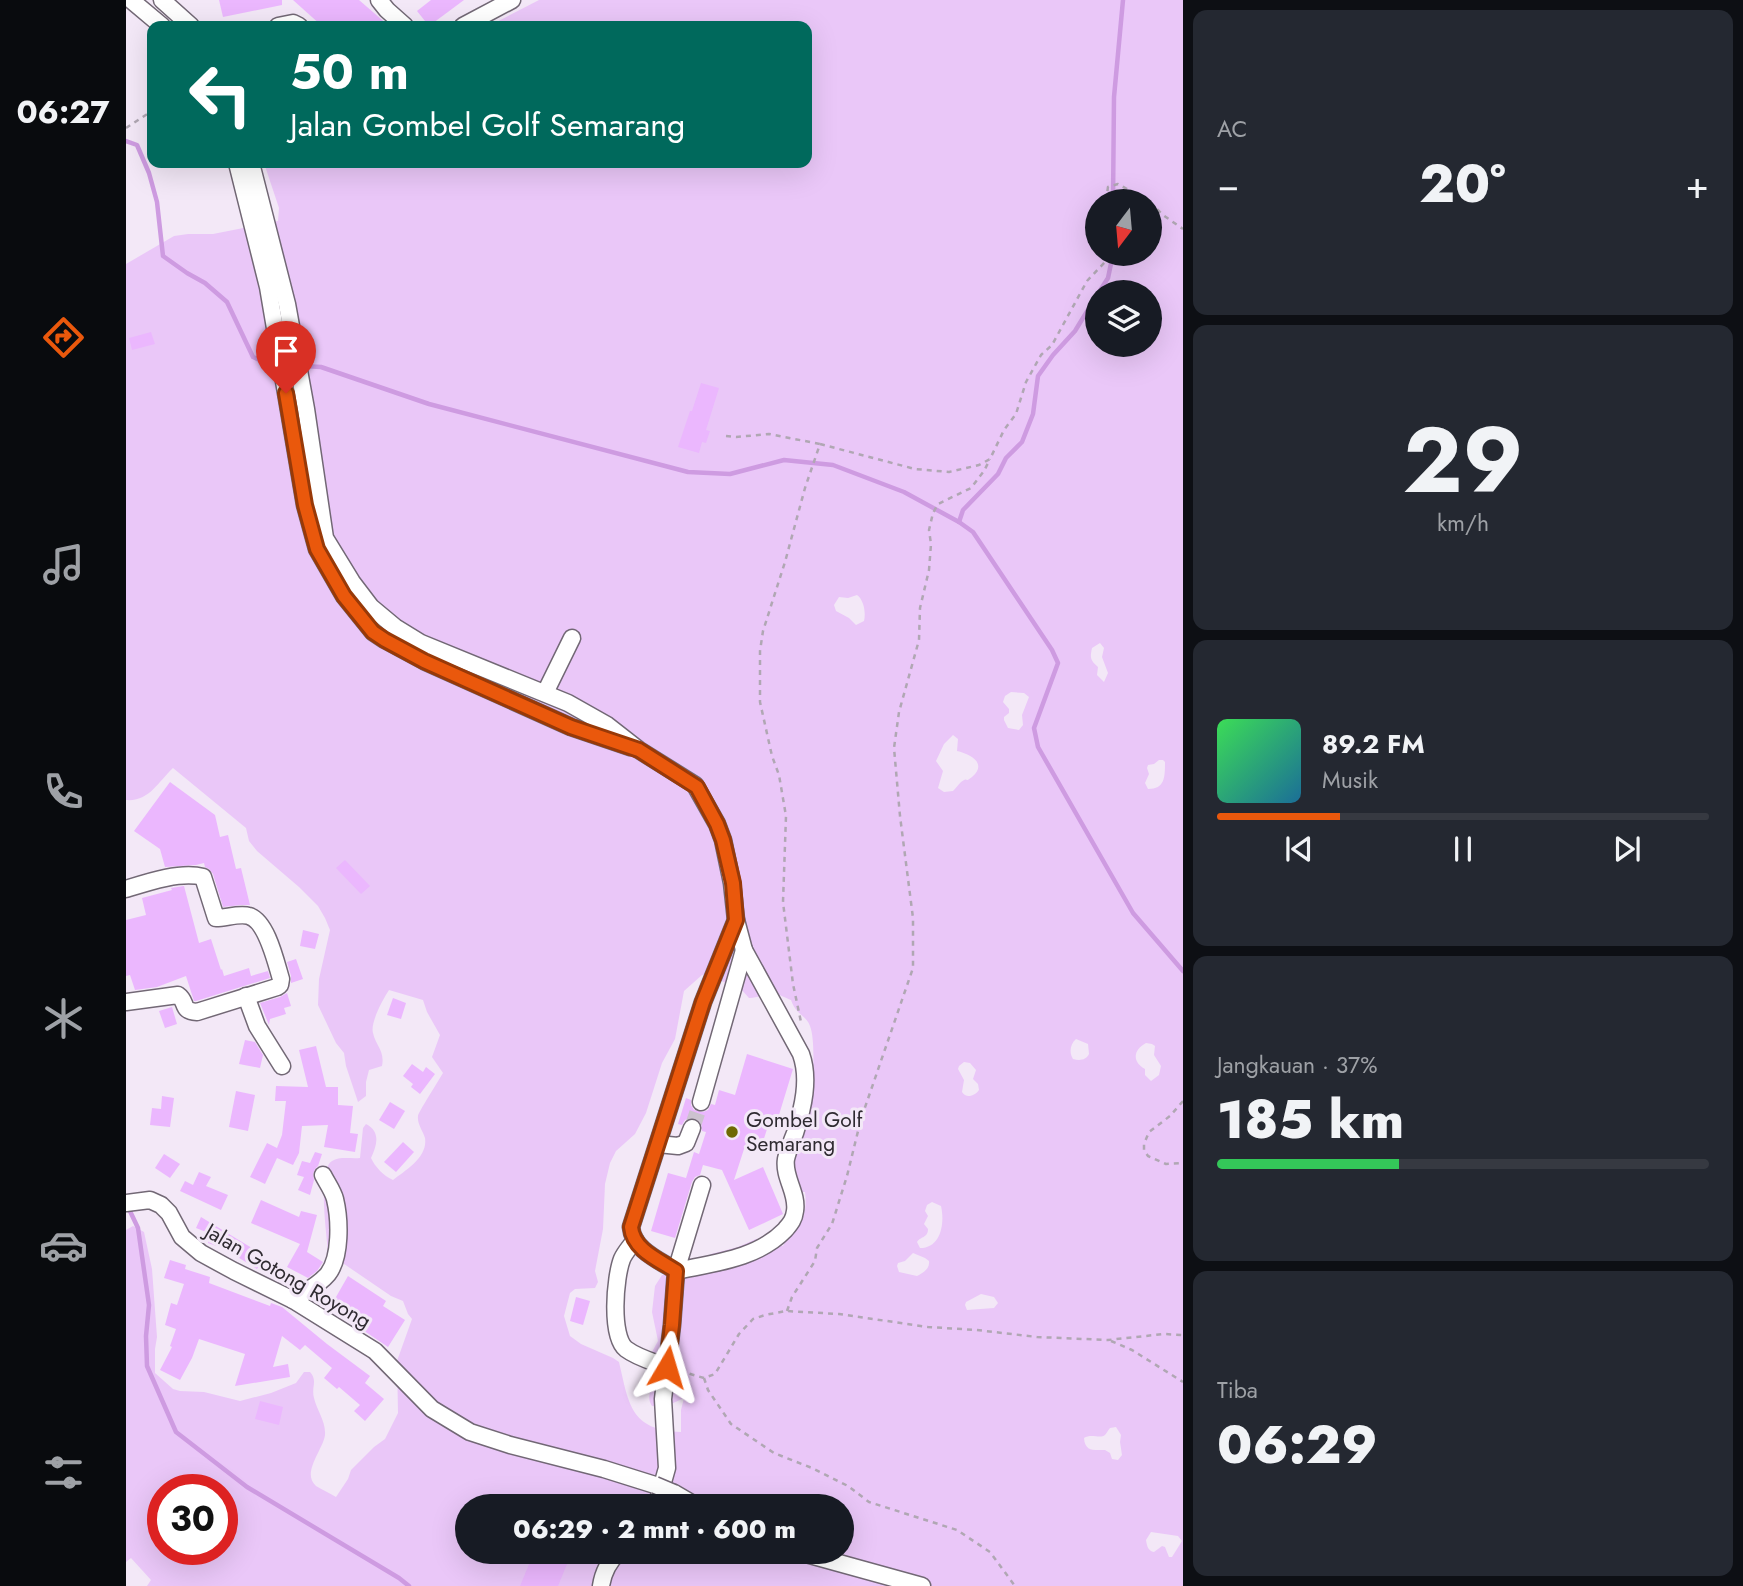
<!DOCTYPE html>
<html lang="id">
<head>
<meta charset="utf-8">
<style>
  :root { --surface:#171b24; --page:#242831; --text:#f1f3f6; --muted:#9ea1a6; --line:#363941; --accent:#ea580c }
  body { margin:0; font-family:Jost,sans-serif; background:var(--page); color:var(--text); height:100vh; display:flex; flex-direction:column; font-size:26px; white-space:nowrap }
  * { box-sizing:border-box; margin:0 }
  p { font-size:23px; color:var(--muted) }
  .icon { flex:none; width:38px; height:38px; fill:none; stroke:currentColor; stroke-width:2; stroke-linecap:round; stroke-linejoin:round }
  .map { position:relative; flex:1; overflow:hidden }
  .panel { display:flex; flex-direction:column; gap:10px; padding:10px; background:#0d0f14; width:560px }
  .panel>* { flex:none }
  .banner { position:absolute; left:21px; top:21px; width:665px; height:147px; border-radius:14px; box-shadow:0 7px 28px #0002; background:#00695c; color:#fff; overflow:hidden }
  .needle { width:46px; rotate:196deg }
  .tools { position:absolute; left:959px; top:189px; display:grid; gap:14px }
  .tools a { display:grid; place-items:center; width:77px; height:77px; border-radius:50%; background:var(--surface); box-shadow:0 7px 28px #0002; font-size:35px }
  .speed { position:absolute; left:21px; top:1474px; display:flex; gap:14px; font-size:35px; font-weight:700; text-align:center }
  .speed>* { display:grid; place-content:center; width:91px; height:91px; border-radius:50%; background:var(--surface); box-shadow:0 7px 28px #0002; line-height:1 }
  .speed .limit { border:10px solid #d22; background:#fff; color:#111 }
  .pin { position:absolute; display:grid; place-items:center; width:60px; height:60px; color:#fff; margin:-72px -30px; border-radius:50% 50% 50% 0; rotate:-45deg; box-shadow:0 0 7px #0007 }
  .pin .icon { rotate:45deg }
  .me { position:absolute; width:77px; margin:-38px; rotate:7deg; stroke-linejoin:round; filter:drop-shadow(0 0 5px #0008) }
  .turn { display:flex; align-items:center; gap:24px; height:147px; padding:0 28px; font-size:32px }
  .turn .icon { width:91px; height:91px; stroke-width:2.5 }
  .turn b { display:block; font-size:49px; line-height:60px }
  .big { font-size:52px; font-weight:800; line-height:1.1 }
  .panel .card { flex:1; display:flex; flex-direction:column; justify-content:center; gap:10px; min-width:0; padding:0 24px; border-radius:14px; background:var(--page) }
  .panel .dial { align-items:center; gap:0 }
  .dial b { font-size:91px; line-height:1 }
  .song { display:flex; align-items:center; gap:21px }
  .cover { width:84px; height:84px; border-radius:10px; background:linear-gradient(135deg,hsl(130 70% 55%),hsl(200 70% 35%)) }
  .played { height:7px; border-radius:4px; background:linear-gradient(90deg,var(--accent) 25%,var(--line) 25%) }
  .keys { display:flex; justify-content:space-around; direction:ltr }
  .heat { display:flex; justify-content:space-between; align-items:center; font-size:38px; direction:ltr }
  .charge { height:10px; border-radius:5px; background:linear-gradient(90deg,#34c759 37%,var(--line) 0) }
  .trip { position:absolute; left:329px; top:1494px; width:399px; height:70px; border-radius:35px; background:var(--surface); box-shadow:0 7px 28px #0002; font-weight:800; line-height:70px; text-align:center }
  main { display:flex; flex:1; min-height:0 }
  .tab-bar { display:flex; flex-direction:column; width:126px; justify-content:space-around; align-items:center; background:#090b0e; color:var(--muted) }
  .tab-bar .icon { width:49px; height:49px }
  .tab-bar .selected { color:var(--accent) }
  .tab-bar b { font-size:32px; color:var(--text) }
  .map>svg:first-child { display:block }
  .green { fill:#eac7f8; fill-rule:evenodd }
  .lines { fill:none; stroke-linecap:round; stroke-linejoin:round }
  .stream { stroke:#ce9be1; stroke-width:4.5 }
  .building { fill:#ebb7fe }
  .minor-tunnel { stroke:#ccc2cf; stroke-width:16; stroke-dasharray:16 8; stroke-linecap:butt }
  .minor-casing { stroke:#726875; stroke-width:19 }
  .path { stroke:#b0a7b3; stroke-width:2.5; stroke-dasharray:5 5; stroke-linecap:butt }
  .minor { stroke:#fff; stroke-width:16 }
  .minor-bridge-casing { stroke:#726875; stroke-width:19; stroke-linecap:butt }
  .minor-bridge { stroke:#fff; stroke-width:16 }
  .route-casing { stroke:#983908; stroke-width:18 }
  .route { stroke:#ea580c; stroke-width:12 }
  .poi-dot { fill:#6e6902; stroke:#f3e8f7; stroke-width:2.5 }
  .labels { text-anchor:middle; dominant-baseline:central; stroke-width:6; stroke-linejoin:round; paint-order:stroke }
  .poi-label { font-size:21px; fill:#2f2b31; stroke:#f3e8f7; text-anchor:start }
  .street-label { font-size:21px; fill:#2f2b31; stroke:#f3e8f7 }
</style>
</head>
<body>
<main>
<nav class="tab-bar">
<b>06:27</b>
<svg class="icon selected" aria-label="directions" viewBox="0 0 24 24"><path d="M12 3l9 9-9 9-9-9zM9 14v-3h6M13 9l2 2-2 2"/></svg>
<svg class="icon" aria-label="music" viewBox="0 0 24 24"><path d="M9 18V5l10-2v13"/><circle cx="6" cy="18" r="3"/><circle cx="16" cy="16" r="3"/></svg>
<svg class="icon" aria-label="phone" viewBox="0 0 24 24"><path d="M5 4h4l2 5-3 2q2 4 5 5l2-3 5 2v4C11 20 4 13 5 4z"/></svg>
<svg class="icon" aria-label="climate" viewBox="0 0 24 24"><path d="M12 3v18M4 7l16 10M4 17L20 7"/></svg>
<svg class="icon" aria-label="car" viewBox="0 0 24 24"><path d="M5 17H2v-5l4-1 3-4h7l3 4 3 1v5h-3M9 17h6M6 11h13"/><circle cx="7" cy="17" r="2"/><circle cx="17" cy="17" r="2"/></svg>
<svg class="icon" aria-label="filters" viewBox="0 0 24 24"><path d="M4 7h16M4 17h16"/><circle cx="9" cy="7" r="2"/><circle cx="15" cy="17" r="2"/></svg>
</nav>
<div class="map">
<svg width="1057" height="1586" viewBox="0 0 1057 1586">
  <rect width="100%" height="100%" fill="#f3e8f7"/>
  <path class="green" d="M 413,0 L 1057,0 L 1057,1586 L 21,1586 L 25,1580 L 5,1558 L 0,1562 L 0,1230 L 7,1226 L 18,1232 L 26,1269 L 31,1337 L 29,1349 L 29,1373 L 47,1389 L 54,1391 L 78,1392 L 114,1401 L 145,1393 L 170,1383 L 178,1372 L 184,1372 C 192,1381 185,1387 188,1398 C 191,1411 200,1421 199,1435 C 197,1450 175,1473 190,1486 C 196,1490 204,1493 210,1497 L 222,1479 L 225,1470 L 248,1447 L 259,1439 L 272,1413 L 271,1361 L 286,1319 L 282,1314 L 277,1301 L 265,1296 L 202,1253 C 201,1236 191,1170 206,1161 C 214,1156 225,1159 234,1158 L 237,1128 L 240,1124 C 255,1132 251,1145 245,1158 C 249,1167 258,1176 267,1180 C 280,1170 302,1157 299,1138 C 297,1131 291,1124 292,1116 C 292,1113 313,1080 317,1073 L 306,1057 L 314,1035 L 301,1012 L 297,1000 L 263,990 C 257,999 244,1023 247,1033 C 250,1046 259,1051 256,1066 L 243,1070 L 240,1082 L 240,1096 L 232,1102 L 220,1066 L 218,1053 L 210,1043 L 192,1005 L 193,979 L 204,930 L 199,918 L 192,906 L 173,887 L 131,851 L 123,841 L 120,828 L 47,768 C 32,782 23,802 0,800 L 0,264 L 48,236 L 62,234 L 87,234 L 152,221 L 153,208 L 138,163 L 681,163 L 681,26 L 363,26 ZM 971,201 L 1024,201 L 1024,254 L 971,254 ZM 971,292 L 1024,292 L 1024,345 L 971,345 ZM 731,595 C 738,600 740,613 738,621 L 730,625 L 723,618 L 710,611 L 708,605 L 713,597 L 722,598 ZM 974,643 L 978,648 L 976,657 L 982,673 L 978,682 L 971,675 L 972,667 C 964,660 964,658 966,648 ZM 885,692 L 898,693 L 903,697 L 896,715 L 897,725 L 893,730 L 882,728 L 878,720 L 878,717 L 883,713 L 883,709 L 877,702 L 879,696 ZM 827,735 L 832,739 L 831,751 C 844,754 862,763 846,777 C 837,784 844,776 835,782 C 832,785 830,788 827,791 L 818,792 L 812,788 L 817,771 L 810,761 L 818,744 ZM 1033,760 L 1037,760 L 1039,762 C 1039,777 1039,789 1022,789 L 1019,783 L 1023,774 L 1021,768 L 1022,765 L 1028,764 ZM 582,974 C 595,979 601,986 615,989 L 623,998 C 631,998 640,994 647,994 C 653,994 660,998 665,1000 C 670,1015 680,1015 684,1026 C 691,1044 686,1105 681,1124 L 675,1127 L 659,1189 L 665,1192 L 679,1192 C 683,1222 669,1224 657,1246 L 630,1239 L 612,1247 L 585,1254 L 573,1272 L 536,1275 L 529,1286 L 526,1312 L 532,1341 L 526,1352 L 524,1365 L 530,1378 C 527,1389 519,1395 526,1406 L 541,1406 L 558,1398 L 555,1410 L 555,1432 C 504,1430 503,1404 493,1362 L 487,1358 L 455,1344 L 444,1336 L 438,1316 L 444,1293 L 449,1289 L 469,1288 L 472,1282 L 469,1271 L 477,1229 L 479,1184 L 484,1163 L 490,1151 L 509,1134 L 520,1113 L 536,1063 L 549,1039 L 558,991 L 576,975 ZM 950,1039 L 962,1044 L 963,1054 C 960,1060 954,1061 947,1059 C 943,1053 944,1044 950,1039 ZM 1020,1043 L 1026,1044 L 1029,1046 L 1028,1055 L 1035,1066 L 1033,1075 L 1025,1081 L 1019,1075 L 1019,1069 C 1006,1062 1007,1050 1020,1043 ZM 838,1062 L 844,1063 L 850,1070 L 847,1079 L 852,1084 L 853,1090 C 849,1096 840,1099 836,1092 L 838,1080 L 832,1069 L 833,1066 ZM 806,1202 L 815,1206 C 819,1223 815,1248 794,1248 L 791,1242 C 795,1236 802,1238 802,1229 L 798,1224 L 802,1216 L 799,1211 L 801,1205 ZM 787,1253 L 799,1258 L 803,1261 C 804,1269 797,1273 791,1276 L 773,1272 L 771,1266 L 772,1263 L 779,1261 ZM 855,1294 L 868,1297 L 872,1303 L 868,1308 L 841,1310 L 839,1305 L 840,1302 ZM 990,1427 L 995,1435 L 994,1442 L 996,1455 L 992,1460 L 986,1459 L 984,1453 L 979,1450 C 968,1450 959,1452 958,1438 C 965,1433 974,1439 979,1435 C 981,1433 982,1430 984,1428 ZM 37,1489 L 96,1489 L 96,1549 L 37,1549 ZM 341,1507 L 716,1507 L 716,1552 L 341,1552 ZM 1025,1532 L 1052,1536 L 1056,1541 L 1046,1557 L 1043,1557 L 1039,1547 L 1036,1546 L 1028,1552 C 1022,1551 1021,1546 1020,1540 Z"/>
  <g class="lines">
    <g class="stream">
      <polyline points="0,141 11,145 23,173 31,202 37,256 61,273 79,283 101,302 127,357 143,364 195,367 303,404 562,472 604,474 658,460 707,465 778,492 833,522 847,532 926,650 932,663 908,728 912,747 1007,913 1057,971"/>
      <polyline points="987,201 988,97 997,0"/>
      <polyline points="973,292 982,278 987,254"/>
      <polyline points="833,522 837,510 872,474 880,458 896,442 907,414 912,376 927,355 949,331 971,295"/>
      <polyline points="3,1209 12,1228 23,1305 20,1336 21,1366 50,1432 121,1487 273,1578 283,1586"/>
    </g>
  </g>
  <g class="building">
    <polygon points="93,0 156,0 156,5 97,17"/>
    <polygon points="167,0 233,0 263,26 196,26"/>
    <polygon points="305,0 338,0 303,26 291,11"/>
    <polygon points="25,332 29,344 6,350 3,338"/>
    <polygon points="575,383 593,388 580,430 584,431 580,443 576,442 573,453 552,447 564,411 566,411"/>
    <polygon points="44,782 89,815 94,837 102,835 110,869 115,868 124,905 115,905 97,907 87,874 83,869 79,867 78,863 70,865 39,867 34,849 8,831"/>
    <polygon points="219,860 244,886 235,894 210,868"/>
    <polygon points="58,886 73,943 85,939 95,970 96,969 98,976 123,968 125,976 142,971 144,978 70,1001 68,1001 60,976 31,987 9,990 4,975 0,976 0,920 20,915 16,898 46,890 45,888"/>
    <polygon points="177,930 193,934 189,949 174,946"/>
    <polygon points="170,959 177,979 165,983 165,976 161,962"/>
    <polygon points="161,993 165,1006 158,1008 160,1014 144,1019 143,1025 134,1003 154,997"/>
    <polygon points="267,998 280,1003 275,1019 261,1015"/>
    <polygon points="46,1007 51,1024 39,1028 33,1011"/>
    <polygon points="119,1040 129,1042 137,1055 134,1068 113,1064"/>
    <polygon points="190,1046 200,1087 212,1087 212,1105 227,1106 224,1133 232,1134 229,1152 198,1147 202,1125 176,1126 173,1153 167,1165 151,1158 139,1184 124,1177 141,1143 151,1148 156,1135 160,1101 149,1101 150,1086 182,1087 173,1050"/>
    <polygon points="621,1054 667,1069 649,1128 642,1126 634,1151 619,1146 608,1180 637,1167 657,1214 623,1230 596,1170 577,1165 574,1175 569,1177 566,1182 549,1238 525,1231 542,1173 560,1178 568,1152 573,1154 580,1132 576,1131 575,1122 569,1118 564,1118 559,1120 556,1125 552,1124 560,1098 565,1100 565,1105 568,1110 577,1112 582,1110 585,1104 589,1105 593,1090 609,1095"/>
    <polygon points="286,1064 297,1072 300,1067 309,1074 294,1094 285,1087 287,1084 277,1076"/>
    <polygon points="110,1091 129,1095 122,1131 103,1127"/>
    <polygon points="36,1096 48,1098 44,1127 24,1125 26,1108 35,1109"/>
    <polygon points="264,1102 279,1111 268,1129 253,1120"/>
    <polygon points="277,1142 288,1152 270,1172 258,1162"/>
    <polygon points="189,1152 196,1154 192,1166 189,1169 187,1174 188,1180 184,1195 172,1190 178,1177 171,1175 176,1161 184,1163"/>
    <polygon points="38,1154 54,1164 44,1178 29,1168"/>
    <polygon points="73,1172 85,1177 80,1186 102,1195 95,1210 54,1191 59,1181 67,1185"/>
    <polygon points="135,1200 173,1217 175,1211 191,1215 181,1252 197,1262 191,1271 182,1278 161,1267 174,1244 125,1223"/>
    <polygon points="75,1217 139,1256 131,1269 99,1249 82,1243 85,1234 70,1228"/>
    <polygon points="44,1260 60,1265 59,1269 84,1277 83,1283 144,1306 145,1303 156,1307 201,1344 244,1376 239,1383 258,1399 239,1421 228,1411 234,1405 213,1387 211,1389 198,1378 206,1368 179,1345 174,1350 156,1336 147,1367 162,1364 164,1377 109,1386 119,1354 73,1339 66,1358 54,1380 34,1370 46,1347 44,1346 50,1329 39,1325 45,1303 51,1305 58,1284 38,1278"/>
    <polygon points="222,1276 260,1301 257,1306 279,1320 262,1347 222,1320 225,1315 206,1304"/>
    <polygon points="450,1297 464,1301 457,1325 444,1321"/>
    <polygon points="134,1401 157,1407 153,1425 129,1419"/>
    <polygon points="408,1552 446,1552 432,1586 394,1586"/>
  </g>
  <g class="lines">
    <polyline class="minor-tunnel" points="566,1128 575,1102"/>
    <defs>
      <g id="minor">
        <polyline points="5,0 36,26"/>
        <polyline points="36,0 65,26"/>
        <polyline points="253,0 261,10 279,26"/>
        <polyline points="152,26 167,23 173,26"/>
        <polyline points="337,26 386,0"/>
        <polyline points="111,163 142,287 179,505 191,549 218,596 247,632 259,640 298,661 445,727 504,747"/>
        <path d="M 125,163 L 161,304 L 180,409 L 199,538 L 226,582 L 245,607 L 269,627 L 295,643 L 442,703 L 481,725 L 513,750 L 569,785 L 591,824 L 597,840 L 606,883 L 610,920 L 577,1002 L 505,1227 C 507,1250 533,1260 550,1271 L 546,1325 L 537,1399 L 541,1468 L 530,1507"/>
        <polyline points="419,693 446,638"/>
        <path d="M 0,889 C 22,882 55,871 77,877 L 90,918 C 100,918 114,913 123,916 C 141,921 150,963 155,979 L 154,985 L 151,987 L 71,1012 C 54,1011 62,1002 52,995 L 0,1002"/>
        <polyline points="120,996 131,1026 156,1066"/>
        <polyline points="575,1102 618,950"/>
        <polyline points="532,1144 552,1146 560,1143 566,1128"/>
        <path d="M 576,1185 L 550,1271 C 587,1263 631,1259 659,1230 C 664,1224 668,1220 669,1211 C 672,1193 657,1177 660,1159 C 662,1150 666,1141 669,1133 C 677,1108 684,1079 675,1054 L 618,950 L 610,920"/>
        <polyline points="0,1203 24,1200 35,1205 43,1213 56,1237 75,1253 108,1271 167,1300 249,1351 306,1409 344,1432 384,1445 478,1469 529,1485"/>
        <path d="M 509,1240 C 505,1246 499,1252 496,1259 C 489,1277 484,1336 500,1349 C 512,1358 528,1362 541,1367"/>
        <path d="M 167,1300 C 179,1292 193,1285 202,1274 C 215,1257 214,1220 209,1199 C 207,1191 201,1183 197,1175"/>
        <polyline points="548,1493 572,1507"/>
        <polyline points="673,1552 796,1586"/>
        <path d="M 475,1586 C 477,1573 483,1561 493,1552"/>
      </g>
    </defs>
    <use href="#minor" class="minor-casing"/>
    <g class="path">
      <polyline points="0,128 26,111"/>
      <polyline points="980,201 982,187 992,184 1022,201"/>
      <polyline points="1024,202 1037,215 1057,229"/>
      <polyline points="600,436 610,437 643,434 694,444 679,488 659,562 637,631 634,651 634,702 646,756 653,775 660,816 657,902 667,984 675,1022"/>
      <polyline points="694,444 789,469 823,472 853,465 864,459 878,430 890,414 900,382 915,355 926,345 961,281 979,262 981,254"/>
      <polyline points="1057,1101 1044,1116 1023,1132 1018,1144 1018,1150 1022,1156 1040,1164 1057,1163"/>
      <polyline points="661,1311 666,1297 689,1261 691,1248 706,1224 721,1176 735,1119 787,968 787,918 774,816 768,748 773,712 793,640 794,608 803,570 805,544 803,530 807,513 812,504 845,488 858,471 864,459"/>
      <polyline points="985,1341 1006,1350 1057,1382"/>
      <polyline points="554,1371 578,1378 589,1374 613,1334 627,1319 639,1315 660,1311 713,1314 802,1327 851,1330 911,1337 982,1340 1038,1334 1057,1335"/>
      <polyline points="578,1378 582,1390 605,1424 648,1453 686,1468 722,1486 743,1502 831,1530 864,1552 889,1586"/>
    </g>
    <use href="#minor" class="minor"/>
    <defs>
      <polyline id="minor-bridge" points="529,1485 548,1493"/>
    </defs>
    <use href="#minor-bridge" class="minor-bridge-casing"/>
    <use href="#minor-bridge" class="minor-bridge"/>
  </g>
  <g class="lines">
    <defs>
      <path id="route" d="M 160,393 L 179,505 L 191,549 L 218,596 L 247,632 L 259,640 L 298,661 L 445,727 L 513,750 L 571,787 L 591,824 L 597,840 L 607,883 L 610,920 L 577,1002 L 505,1227 C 507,1250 533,1260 550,1271 L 546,1325 L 541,1367"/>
    </defs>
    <use href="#route" class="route-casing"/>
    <use href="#route" class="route"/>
  </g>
  <circle class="poi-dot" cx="606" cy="1132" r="7"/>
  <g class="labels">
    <g class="poi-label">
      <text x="620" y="1120">Gombel Golf<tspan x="620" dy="24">Semarang</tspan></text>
    </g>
    <g class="street-label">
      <text transform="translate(162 1276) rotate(30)">Jalan Gotong Royong</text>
    </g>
  </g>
</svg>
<div class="tools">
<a><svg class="needle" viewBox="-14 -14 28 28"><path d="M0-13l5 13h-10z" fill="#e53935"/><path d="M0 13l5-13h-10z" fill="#9ea1a6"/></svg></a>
<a><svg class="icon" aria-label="layers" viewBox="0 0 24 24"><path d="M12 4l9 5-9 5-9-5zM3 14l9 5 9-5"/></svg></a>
</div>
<div class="speed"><div class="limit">30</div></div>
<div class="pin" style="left:160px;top:393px;background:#d93025"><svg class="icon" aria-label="arrive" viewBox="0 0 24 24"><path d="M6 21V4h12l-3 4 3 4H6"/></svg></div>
<svg class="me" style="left:541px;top:1367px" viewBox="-20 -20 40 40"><path d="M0-17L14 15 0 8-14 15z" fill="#ea580c" stroke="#fff" stroke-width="4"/></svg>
<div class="trip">06:29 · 2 mnt · 600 m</div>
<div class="banner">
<div class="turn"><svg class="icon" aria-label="left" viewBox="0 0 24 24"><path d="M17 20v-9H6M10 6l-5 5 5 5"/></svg><div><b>50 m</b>Jalan Gombel Golf Semarang</div></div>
</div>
</div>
<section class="panel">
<div class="card"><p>AC</p>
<div class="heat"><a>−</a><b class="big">20°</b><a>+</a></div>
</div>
<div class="card dial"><b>29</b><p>km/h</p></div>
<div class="card">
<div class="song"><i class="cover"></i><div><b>89.2 FM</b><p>Musik</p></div></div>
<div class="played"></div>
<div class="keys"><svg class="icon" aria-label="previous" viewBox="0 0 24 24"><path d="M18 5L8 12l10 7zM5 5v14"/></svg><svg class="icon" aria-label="pause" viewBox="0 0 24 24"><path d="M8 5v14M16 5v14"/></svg><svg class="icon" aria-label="next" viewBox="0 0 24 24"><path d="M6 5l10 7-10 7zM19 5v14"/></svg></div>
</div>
<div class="card"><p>Jangkauan · 37%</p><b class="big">185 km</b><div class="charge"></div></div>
<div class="card"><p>Tiba</p><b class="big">06:29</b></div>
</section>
</main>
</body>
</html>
